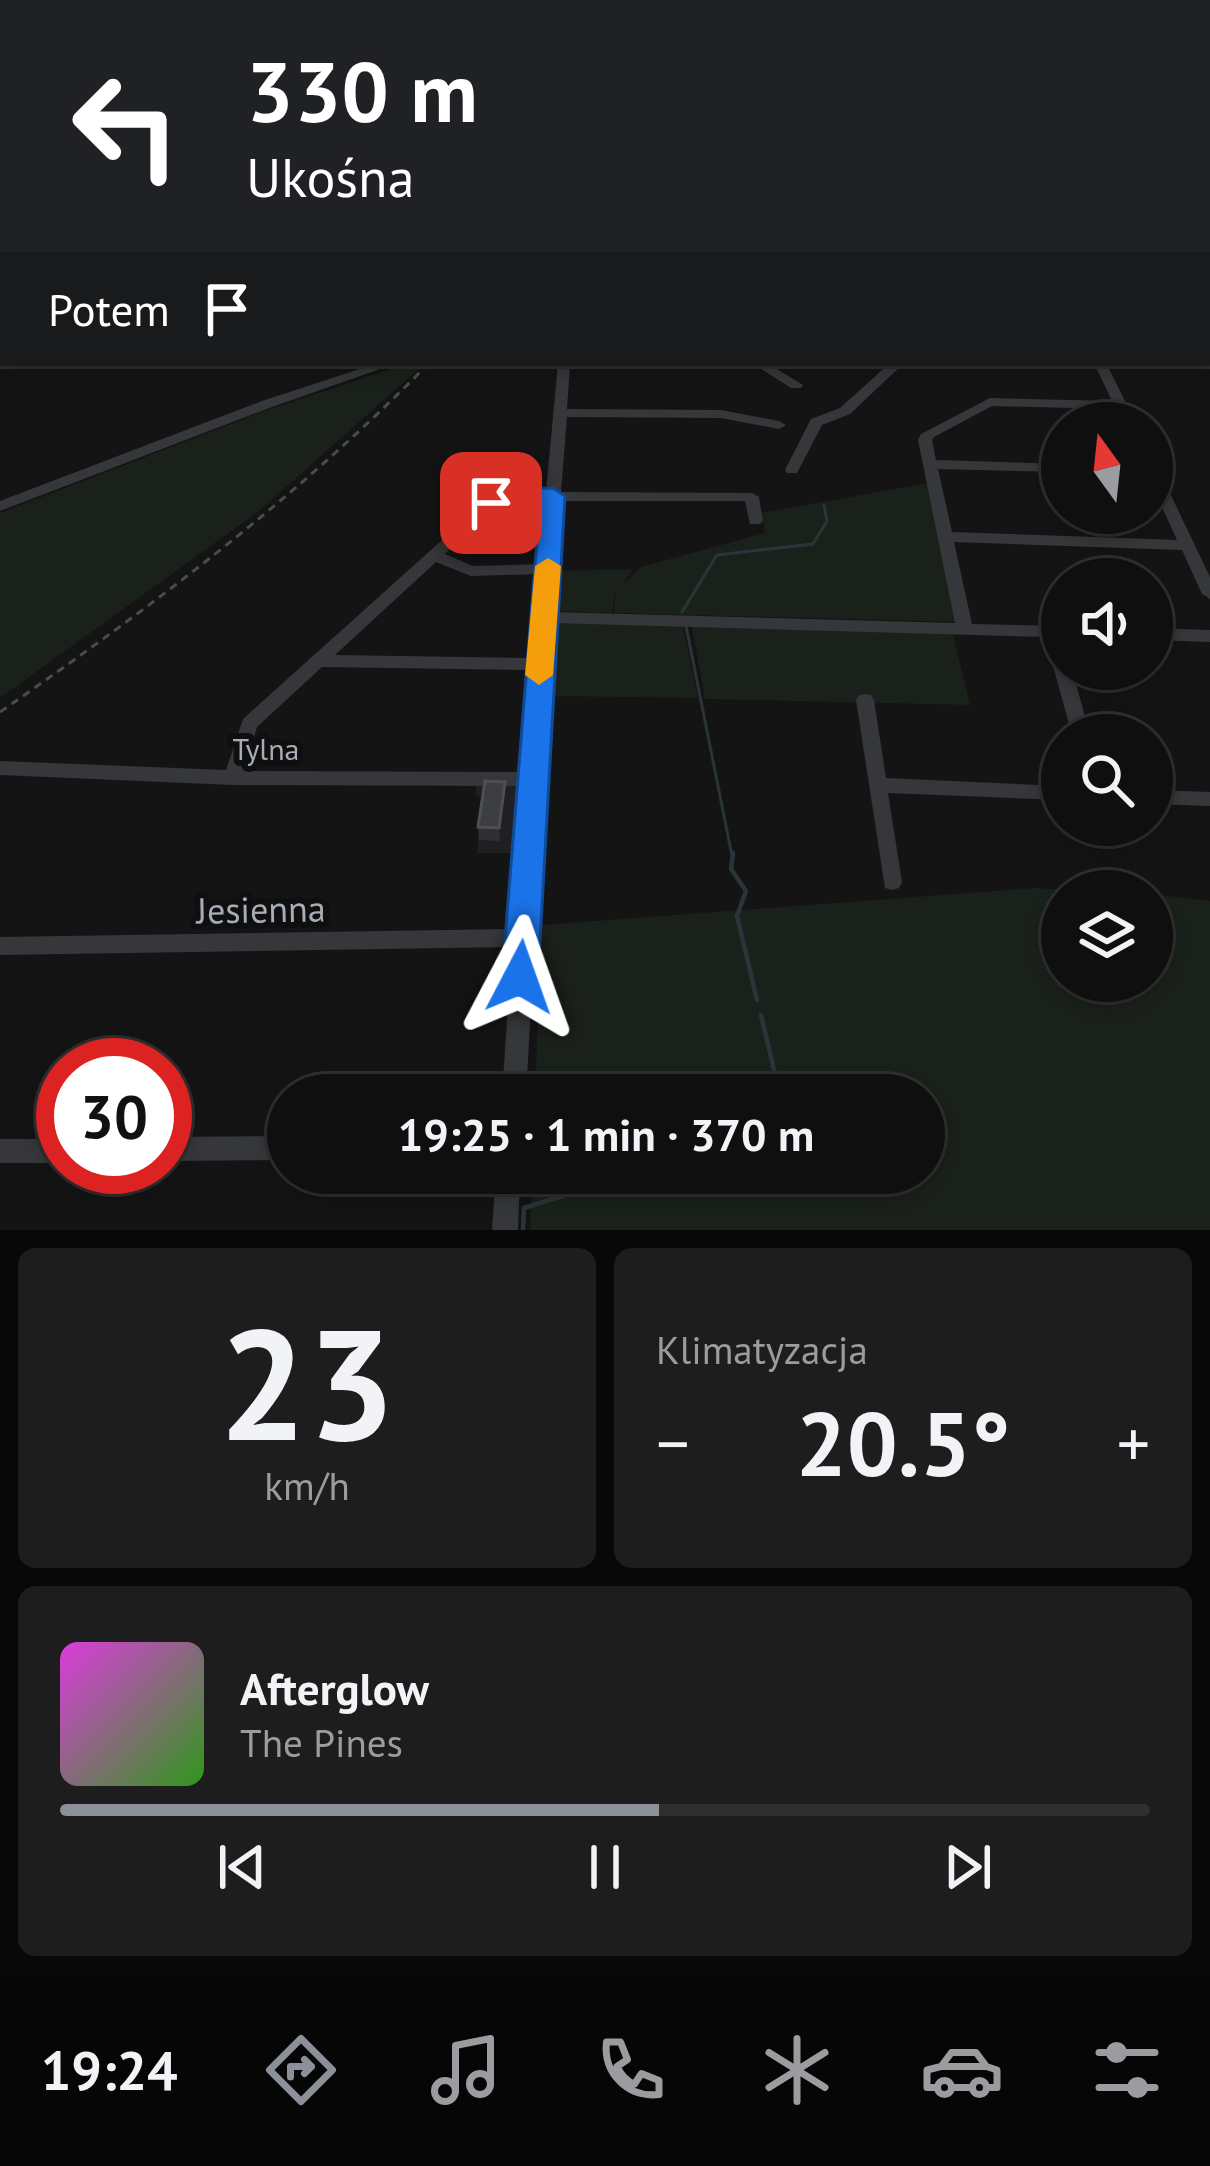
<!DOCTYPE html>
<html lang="pl">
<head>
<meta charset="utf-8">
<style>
  :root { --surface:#0f0f10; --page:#1d1d1e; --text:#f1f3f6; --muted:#9b9c9f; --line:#2f2f30; --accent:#8c9099 }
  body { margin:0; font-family:"PT Sans",sans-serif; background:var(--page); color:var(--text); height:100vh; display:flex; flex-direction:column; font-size:45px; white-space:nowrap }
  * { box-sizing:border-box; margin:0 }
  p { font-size:39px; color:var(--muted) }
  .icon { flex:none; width:66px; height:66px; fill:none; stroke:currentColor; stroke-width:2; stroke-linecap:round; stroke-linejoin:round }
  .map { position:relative; height:1230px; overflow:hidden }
  .panel { display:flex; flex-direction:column; gap:18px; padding:18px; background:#080809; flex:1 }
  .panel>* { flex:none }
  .top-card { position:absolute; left:0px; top:0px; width:1212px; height:366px; box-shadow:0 6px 18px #0003,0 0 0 3px var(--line); background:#202124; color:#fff; overflow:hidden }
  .needle { width:78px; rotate:345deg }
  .buttons { position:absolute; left:1041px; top:402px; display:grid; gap:24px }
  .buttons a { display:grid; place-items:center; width:132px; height:132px; border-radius:50%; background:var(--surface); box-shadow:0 6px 18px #0003,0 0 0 3px var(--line); font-size:60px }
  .speed { position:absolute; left:36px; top:1038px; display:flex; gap:24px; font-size:60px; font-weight:700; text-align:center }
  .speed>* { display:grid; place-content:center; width:156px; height:156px; border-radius:50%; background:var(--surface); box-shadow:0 6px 18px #0003,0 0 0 3px var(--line); line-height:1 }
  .speed .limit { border:18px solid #d22; background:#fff; color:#111 }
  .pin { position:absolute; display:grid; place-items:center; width:102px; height:102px; color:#fff; margin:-51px; border-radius:24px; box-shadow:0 6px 18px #0006 }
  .me { position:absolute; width:132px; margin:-66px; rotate:4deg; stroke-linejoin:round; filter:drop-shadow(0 0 9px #0008) }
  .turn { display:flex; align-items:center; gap:42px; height:252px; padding:0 48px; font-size:54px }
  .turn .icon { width:156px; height:156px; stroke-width:2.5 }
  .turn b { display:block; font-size:84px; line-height:102px }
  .then { display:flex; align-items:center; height:114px; padding:0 48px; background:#0003; gap:24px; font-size:45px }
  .big { font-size:90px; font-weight:800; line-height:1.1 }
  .panel .card { flex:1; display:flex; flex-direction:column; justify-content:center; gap:18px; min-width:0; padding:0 42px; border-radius:18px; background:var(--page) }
  .panel .dial { align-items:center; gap:0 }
  .dial b { font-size:156px; line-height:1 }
  .song { display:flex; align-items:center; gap:36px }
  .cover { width:144px; height:144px; border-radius:18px; background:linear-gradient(135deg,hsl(300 70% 55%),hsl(110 70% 35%)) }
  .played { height:12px; border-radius:6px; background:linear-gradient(90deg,var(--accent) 55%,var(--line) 55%) }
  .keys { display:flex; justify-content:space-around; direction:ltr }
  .heat { display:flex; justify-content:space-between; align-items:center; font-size:66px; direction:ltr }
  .panel .tiles { flex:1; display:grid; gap:18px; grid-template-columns:1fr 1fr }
  .card:last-child { grid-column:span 2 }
  .trip { position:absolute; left:267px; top:1074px; width:678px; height:120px; border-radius:60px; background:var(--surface); box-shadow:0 6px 18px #0003,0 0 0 3px var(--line); font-weight:800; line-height:120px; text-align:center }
  .tab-bar { display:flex; height:192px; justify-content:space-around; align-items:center; background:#060606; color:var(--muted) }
  .tab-bar .icon { width:84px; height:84px }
  .tab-bar .current { color:var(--accent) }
  .tab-bar b { font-size:54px; color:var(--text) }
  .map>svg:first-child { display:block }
  .built { fill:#202022 }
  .green { fill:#1a201a }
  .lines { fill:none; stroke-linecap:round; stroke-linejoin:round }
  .stream-far1 { stroke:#2a3539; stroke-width:3 }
  .stream { stroke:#2a3539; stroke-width:4.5 }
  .minor { fill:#35373a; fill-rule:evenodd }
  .major { fill:#515459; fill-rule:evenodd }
  .rail { stroke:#484b4f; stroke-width:3; stroke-dasharray:8 6; stroke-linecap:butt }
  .wall { fill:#303033 }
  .shaded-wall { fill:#1f1f21 }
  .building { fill:#3d3e41; stroke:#4d4f53; stroke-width:3 }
  .route { fill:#1a73e8; stroke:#114b97; stroke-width:3 }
  .slow { fill:#f59e0b }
  .labels { text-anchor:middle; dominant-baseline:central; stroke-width:12; stroke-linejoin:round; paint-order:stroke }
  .street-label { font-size:30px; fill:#a6adb6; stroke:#0f0f10 }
  .near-street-label { font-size:36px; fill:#a6adb6; stroke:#0f0f10 }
</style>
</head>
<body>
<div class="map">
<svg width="1210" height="1230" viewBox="0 0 1210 1230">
  <rect width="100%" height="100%" fill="#141415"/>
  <polygon class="built" points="477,780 531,780 526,853 477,853 482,796 475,795"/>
  <g class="green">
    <polygon points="403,365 422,366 259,511 0,698 0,513 262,412"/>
    <polygon points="928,483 958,622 614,613 616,590 612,613 551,611 555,571 634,569 620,587 641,567 765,533 762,513"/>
    <polygon points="551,619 682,622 698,698 543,696"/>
    <polygon points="691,623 952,630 970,705 705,699"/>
    <polygon points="1035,888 1092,891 1062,891 1062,981 1152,981 1152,894 1210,901 1210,1230 530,1230 533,1173 924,1173 924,1095 545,1095 535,1090 542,925"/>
  </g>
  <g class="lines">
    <g class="stream-far1">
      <polyline points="682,612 717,555 813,544 827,521 824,505"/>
      <polyline points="686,626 732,856"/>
    </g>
    <g class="stream">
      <polyline points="733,853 731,869 746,891 737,916 757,1000"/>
      <polyline points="761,1015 780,1095"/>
      <polyline points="523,1230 524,1208 636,1173"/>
    </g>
    <g class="minor">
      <rect x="581" y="0" width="8" height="3"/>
      <polygon points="1037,0 1045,0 1046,3 1038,3"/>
      <polygon points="1204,0 1210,0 1210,2 1205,2"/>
      <rect x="1209" y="22" width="1" height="4"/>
      <rect x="1209" y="72" width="1" height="6"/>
      <rect x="1209" y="137" width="1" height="6"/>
      <rect x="0" y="148" width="3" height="6"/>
      <rect x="1209" y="192" width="1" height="6"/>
      <polygon points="378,363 397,363 272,407 0,511 0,501 262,401"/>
      <path d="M 558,363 L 570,363 L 567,409 L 721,410 L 779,421 L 786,425 L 779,429 L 721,418 L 567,417 L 561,492 L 752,493 L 759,497 L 763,521 L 760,524 L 750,524 L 745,501 L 560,501 L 552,612 L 955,623 L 918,440 L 921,434 L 990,398 L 1112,401 L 1094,363 L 1106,363 L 1136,423 L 1122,423 L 1115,409 L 992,406 L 934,437 L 932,440 L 936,460 L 1062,464 L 1062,472 L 938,469 L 952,532 L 1177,540 L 1152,485 L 1152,465 L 1157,466 L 1210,577 L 1210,599 L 1202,594 L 1182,550 L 954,542 L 972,624 L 1062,626 L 1062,669 L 1072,669 L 1090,735 L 1072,735 L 1045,637 L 552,623 L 526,1095 L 502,1095 L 512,947 L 0,955 L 0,937 L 513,929 L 523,786 L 233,785 L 0,775 L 0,761 L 226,770 L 243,719 L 491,496 L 510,492 L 546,492 ZM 510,500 L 546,501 L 540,564 L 473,566 L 445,554 L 501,502 ZM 436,562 L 471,576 L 539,574 L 532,658 L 335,655 ZM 322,667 L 531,670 L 524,772 L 244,771 L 257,727 Z"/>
      <polygon points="752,363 767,363 803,385 801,388 791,388"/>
      <polygon points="890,363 904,363 850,414 822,425 797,473 787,473 785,470 811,419 840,408"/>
      <polygon points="1152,628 1210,630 1210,642 1152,640"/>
      <polygon points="865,694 871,695 874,700 886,778 1062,786 1062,800 888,793 902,882 899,888 892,890 885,888 856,700 859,695"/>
      <polygon points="1152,790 1210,792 1210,806 1152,804"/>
      <polygon points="288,1136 288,1160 165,1161 165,1137"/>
      <rect x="0" y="1139" width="63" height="24"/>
      <polygon points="496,1173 520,1173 518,1230 492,1230"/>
    </g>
    <g class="major">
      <polygon points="35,0 32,3 19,3 22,0"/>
      <polygon points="3,10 3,17 0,18 0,11"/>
    </g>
    <path class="rail" d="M 0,712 C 153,606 299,496 429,363"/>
  </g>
  <polygon class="wall" points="505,782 506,795 500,841 479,840 478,827"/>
  <polygon class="shaded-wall" points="505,782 506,795 500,841 499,828"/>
  <polygon class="building" points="485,781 505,782 499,828 478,827"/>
  <polygon class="route" points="553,488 565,496 538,977 533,989 520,993 507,989 502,977 540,503 508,504 491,511 479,503 503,489"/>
  <polygon class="slow" points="548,558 561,566 553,675 539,685 525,675 535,566"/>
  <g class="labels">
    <g class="street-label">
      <text x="266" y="748">Tylna</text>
    </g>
    <g class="near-street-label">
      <text transform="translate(261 909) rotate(-1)">Jesienna</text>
    </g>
  </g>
</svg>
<div class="buttons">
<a><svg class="needle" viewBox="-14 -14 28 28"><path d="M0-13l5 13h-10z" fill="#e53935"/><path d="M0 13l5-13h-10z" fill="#9b9c9f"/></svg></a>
<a><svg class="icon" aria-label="sound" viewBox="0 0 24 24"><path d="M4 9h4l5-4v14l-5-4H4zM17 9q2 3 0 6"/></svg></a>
<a><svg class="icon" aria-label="search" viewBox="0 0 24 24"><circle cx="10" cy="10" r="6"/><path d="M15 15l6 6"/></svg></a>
<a><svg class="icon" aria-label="layers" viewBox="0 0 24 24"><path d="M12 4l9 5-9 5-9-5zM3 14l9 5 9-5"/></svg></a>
</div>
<div class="speed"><div class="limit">30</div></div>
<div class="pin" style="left:491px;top:503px;background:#d93025"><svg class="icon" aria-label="arrive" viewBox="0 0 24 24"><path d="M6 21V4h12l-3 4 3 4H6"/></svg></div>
<svg class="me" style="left:520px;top:977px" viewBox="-20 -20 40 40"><path d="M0-17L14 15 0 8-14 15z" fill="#1a73e8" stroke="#fff" stroke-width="4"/></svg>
<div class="trip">19:25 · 1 min · 370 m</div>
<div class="top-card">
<div class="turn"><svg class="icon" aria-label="left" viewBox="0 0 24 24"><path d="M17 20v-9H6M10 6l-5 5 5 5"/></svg><div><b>330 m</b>Ukośna</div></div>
<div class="then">Potem<svg class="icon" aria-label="arrive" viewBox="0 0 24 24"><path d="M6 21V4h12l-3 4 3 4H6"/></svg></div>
</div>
</div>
<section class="panel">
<div class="tiles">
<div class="card dial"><b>23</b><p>km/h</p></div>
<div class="card"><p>Klimatyzacja</p>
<div class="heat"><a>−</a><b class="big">20.5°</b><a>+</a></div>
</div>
<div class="card">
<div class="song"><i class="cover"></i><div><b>Afterglow</b><p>The Pines</p></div></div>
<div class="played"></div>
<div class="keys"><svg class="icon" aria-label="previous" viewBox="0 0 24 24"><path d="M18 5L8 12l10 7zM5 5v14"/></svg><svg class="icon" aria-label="pause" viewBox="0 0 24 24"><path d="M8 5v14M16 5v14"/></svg><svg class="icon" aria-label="next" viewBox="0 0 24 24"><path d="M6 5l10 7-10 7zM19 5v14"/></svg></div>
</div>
</div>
</section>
<nav class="tab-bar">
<b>19:24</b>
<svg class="icon current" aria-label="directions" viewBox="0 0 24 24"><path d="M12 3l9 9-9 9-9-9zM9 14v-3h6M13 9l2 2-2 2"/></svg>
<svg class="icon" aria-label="music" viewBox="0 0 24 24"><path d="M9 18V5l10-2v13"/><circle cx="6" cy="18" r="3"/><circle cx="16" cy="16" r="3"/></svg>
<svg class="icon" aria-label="phone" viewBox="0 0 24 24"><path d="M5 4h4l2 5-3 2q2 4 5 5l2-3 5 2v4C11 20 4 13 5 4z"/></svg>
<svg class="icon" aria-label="climate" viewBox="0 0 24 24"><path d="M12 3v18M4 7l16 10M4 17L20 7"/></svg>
<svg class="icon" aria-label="car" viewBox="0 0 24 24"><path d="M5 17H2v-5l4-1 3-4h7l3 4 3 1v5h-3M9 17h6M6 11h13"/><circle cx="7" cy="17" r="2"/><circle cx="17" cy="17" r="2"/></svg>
<svg class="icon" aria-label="filters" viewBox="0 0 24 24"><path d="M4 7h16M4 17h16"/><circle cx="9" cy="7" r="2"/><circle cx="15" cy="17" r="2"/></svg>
</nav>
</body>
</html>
